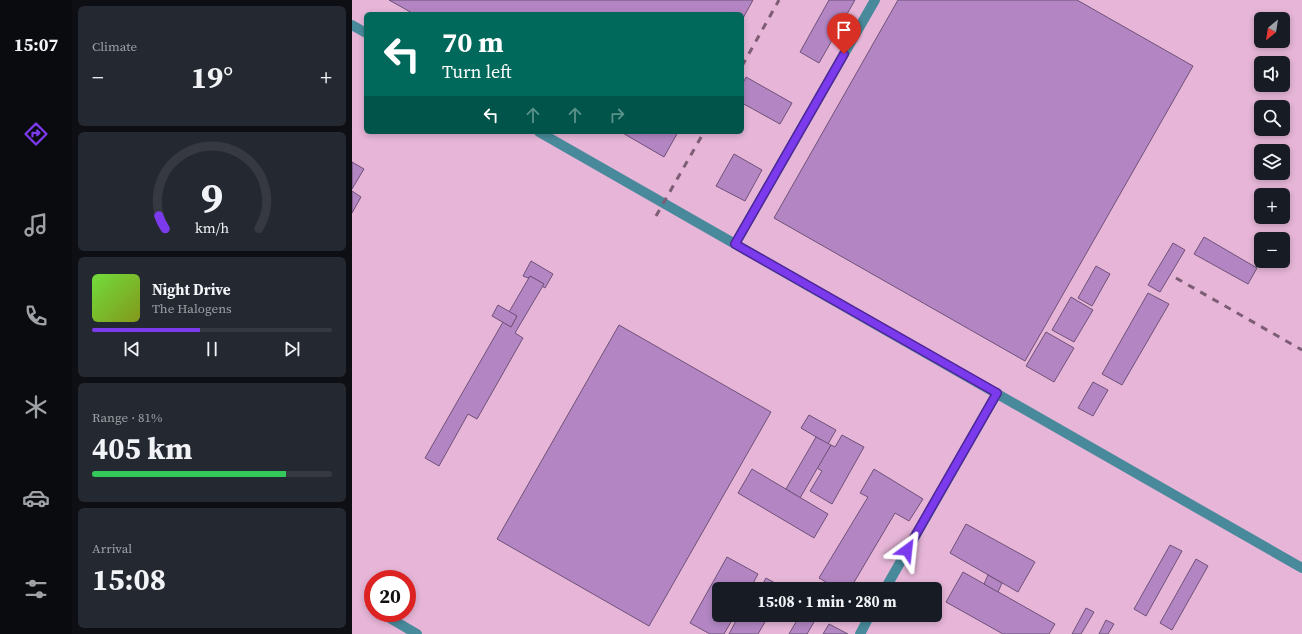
<!DOCTYPE html>
<html lang="en">
<head>
<meta charset="utf-8">
<style>
  :root { --surface:#171b24; --page:#242831; --text:#f1f3f6; --muted:#9ea1a6; --line:#363941; --accent:#7c3aed }
  body { margin:0; font-family:"Source Serif 4",serif; background:var(--page); color:var(--text); height:100vh; display:flex; flex-direction:column; font-size:15px; white-space:nowrap }
  * { box-sizing:border-box; margin:0 }
  p { font-size:13px; color:var(--muted) }
  .icon { flex:none; width:22px; height:22px; fill:none; stroke:currentColor; stroke-width:2; stroke-linecap:round; stroke-linejoin:round }
  .map { position:relative; flex:1; overflow:hidden }
  .drawer { display:flex; flex-direction:column; gap:6px; padding:6px; background:#0d0f14; width:280px }
  .drawer>* { flex:none }
  .guide { position:absolute; left:12px; top:12px; width:380px; height:122px; border-radius:6px; box-shadow:0 2px 6px #0003; background:#00695c; color:#fff; overflow:hidden }
  .needle { width:26px; rotate:210deg }
  .controls { position:absolute; left:902px; top:12px; display:grid; gap:8px }
  .controls a { display:grid; place-items:center; width:36px; height:36px; border-radius:6px; background:var(--surface); box-shadow:0 2px 6px #0003; font-size:20px }
  .speed { position:absolute; left:12px; top:570px; display:flex; gap:8px; font-size:20px; font-weight:700; text-align:center }
  .speed>* { display:grid; place-content:center; width:52px; height:52px; border-radius:50%; background:var(--surface); box-shadow:0 2px 6px #0003; line-height:1 }
  .speed .limit { border:6px solid #d22; background:#fff; color:#111 }
  .pin { position:absolute; display:grid; place-items:center; width:34px; height:34px; color:#fff; margin:-41px -17px; border-radius:50% 50% 50% 0; rotate:-45deg; box-shadow:0 0 4px #0007 }
  .pin .icon { rotate:45deg }
  .me { position:absolute; width:44px; margin:-22px; rotate:30deg; stroke-linejoin:round; filter:drop-shadow(0 0 3px #0008) }
  .turn { display:flex; align-items:center; gap:14px; height:84px; padding:0 12px; font-size:18px }
  .turn .icon { width:52px; height:52px; stroke-width:2.5 }
  .turn b { display:block; font-size:28px; line-height:34px }
  .lanes { display:flex; align-items:center; height:38px; padding:0 12px; background:#0003; justify-content:center; gap:20px; direction:ltr }
  .lanes .off { opacity:.35 }
  .big { font-size:30px; font-weight:700; line-height:1.1 }
  .drawer .card { flex:1; display:flex; flex-direction:column; justify-content:center; gap:6px; min-width:0; padding:0 14px; border-radius:6px; background:var(--page) }
  .drawer .dial { align-items:center; gap:0 }
  .dial svg { height:104px; overflow:visible; fill:none; stroke:var(--line); stroke-width:7; stroke-linecap:round; text-anchor:middle }
  .dial text { fill:var(--text); stroke:none }
  .song { display:flex; align-items:center; gap:12px }
  .cover { width:48px; height:48px; border-radius:6px; background:linear-gradient(135deg,hsl(100 70% 55%),hsl(70 70% 35%)) }
  .played { height:4px; border-radius:2px; background:linear-gradient(90deg,var(--accent) 45%,var(--line) 45%) }
  .keys { display:flex; justify-content:space-around; direction:ltr }
  .heat { display:flex; justify-content:space-between; align-items:center; font-size:22px; direction:ltr }
  .charge { height:6px; border-radius:3px; background:linear-gradient(90deg,#34c759 81%,var(--line) 0) }
  .trip { position:absolute; left:360px; top:582px; width:230px; height:40px; border-radius:6px; background:var(--surface); box-shadow:0 2px 6px #0003; font-weight:700; line-height:40px; text-align:center }
  main { display:flex; flex:1; min-height:0 }
  .dock { display:flex; flex-direction:column; width:72px; justify-content:space-around; align-items:center; background:#090b0e; color:var(--muted) }
  .dock .icon { width:28px; height:28px }
  .dock .active { color:var(--accent) }
  .dock b { font-size:18px; color:var(--text) }
  .map>svg:first-child { display:block }
  .building { fill:#b386c3; stroke:#6f5179 }
  .lines { fill:none; stroke-linecap:round; stroke-linejoin:round }
  .minor { stroke:#488a9b; stroke-width:10 }
  .rail { stroke:#7c5d73; stroke-width:3; stroke-dasharray:7 7; stroke-linecap:butt }
  .route-casing { stroke:#51269a; stroke-width:10 }
  .route { stroke:#7c3aed; stroke-width:7 }
</style>
</head>
<body>
<main>
<nav class="dock">
<b>15:07</b>
<svg class="icon active" aria-label="directions" viewBox="0 0 24 24"><path d="M12 3l9 9-9 9-9-9zM9 14v-3h6M13 9l2 2-2 2"/></svg>
<svg class="icon" aria-label="music" viewBox="0 0 24 24"><path d="M9 18V5l10-2v13"/><circle cx="6" cy="18" r="3"/><circle cx="16" cy="16" r="3"/></svg>
<svg class="icon" aria-label="phone" viewBox="0 0 24 24"><path d="M5 4h4l2 5-3 2q2 4 5 5l2-3 5 2v4C11 20 4 13 5 4z"/></svg>
<svg class="icon" aria-label="climate" viewBox="0 0 24 24"><path d="M12 3v18M4 7l16 10M4 17L20 7"/></svg>
<svg class="icon" aria-label="car" viewBox="0 0 24 24"><path d="M5 17H2v-5l4-1 3-4h7l3 4 3 1v5h-3M9 17h6M6 11h13"/><circle cx="7" cy="17" r="2"/><circle cx="17" cy="17" r="2"/></svg>
<svg class="icon" aria-label="filters" viewBox="0 0 24 24"><path d="M4 7h16M4 17h16"/><circle cx="9" cy="7" r="2"/><circle cx="15" cy="17" r="2"/></svg>
</nav>
<section class="drawer">
<div class="card"><p>Climate</p>
<div class="heat"><a>−</a><b class="big">19°</b><a>+</a></div>
</div>
<div class="card dial"><svg viewBox="0 0 100 80">
<path d="M14 69A42 42 0 1 1 86 69"/>
<path d="M14 69A42 42 0 0 1 9 59" stroke="#7c3aed"/>
<text x="50" y="56" font-size="32" font-weight="700">9</text>
<text x="50" y="72" font-size="11">km/h</text>
</svg></div>
<div class="card">
<div class="song"><i class="cover"></i><div><b>Night Drive</b><p>The Halogens</p></div></div>
<div class="played"></div>
<div class="keys"><svg class="icon" aria-label="previous" viewBox="0 0 24 24"><path d="M18 5L8 12l10 7zM5 5v14"/></svg><svg class="icon" aria-label="pause" viewBox="0 0 24 24"><path d="M8 5v14M16 5v14"/></svg><svg class="icon" aria-label="next" viewBox="0 0 24 24"><path d="M6 5l10 7-10 7zM19 5v14"/></svg></div>
</div>
<div class="card"><p>Range · 81%</p><b class="big">405 km</b><div class="charge"></div></div>
<div class="card"><p>Arrival</p><b class="big">15:08</b></div>
</section>
<div class="map">
<svg width="950" height="634" viewBox="0 0 950 634">
  <rect width="100%" height="100%" fill="#e6b5d7"/>
  <g class="building">
    <polygon points="37,0 401,0 390,20 390,14 62,14"/>
    <polygon points="477,0 503,0 467,63 448,52"/>
    <polygon points="546,0 725,0 841,66 673,361 422,218"/>
    <polygon points="394,77 440,103 428,124 390,103 390,85"/>
    <polygon points="269,132 326,132 312,157"/>
    <polygon points="382,154 410,170 393,201 364,186"/>
    <polygon points="0,162 12,169 0,189"/>
    <polygon points="0,191 9,197 0,213"/>
    <polygon points="852,237 905,268 896,284 842,254"/>
    <polygon points="821,243 833,250 808,292 796,285"/>
    <polygon points="179,261 201,274 193,288 190,286 192,284 178,276 176,278 171,276"/>
    <polygon points="744,266 758,274 740,306 726,298"/>
    <polygon points="178,276 192,284 163,333 171,338 125,419 116,414 87,466 73,458 151,322 159,327 165,316 157,312"/>
    <polygon points="796,293 817,304 770,385 750,374"/>
    <polygon points="719,297 741,310 722,342 700,330"/>
    <polygon points="146,305 165,316 159,327 140,316"/>
    <polygon points="267,325 419,412 297,626 145,539"/>
    <polygon points="694,332 722,348 702,382 674,366"/>
    <polygon points="741,382 756,390 741,416 726,408"/>
    <polygon points="457,415 484,430 476,444 449,428"/>
    <polygon points="490,435 512,447 480,504 458,491 470,471 465,468 479,445 483,447"/>
    <polygon points="464,437 479,445 448,498 434,489"/>
    <polygon points="400,469 476,514 462,538 386,493"/>
    <polygon points="522,469 571,499 557,521 543,513 498,589 486,589 467,578 516,497 508,493"/>
    <polygon points="614,524 683,562 666,592 598,553"/>
    <polygon points="818,545 830,551 794,616 782,609"/>
    <polygon points="375,557 406,574 398,589 367,589 367,615 383,615 372,634 358,634 338,623"/>
    <polygon points="844,559 856,566 820,630 808,623"/>
    <polygon points="611,572 703,624 697,634 651,634 594,602"/>
    <polygon points="636,575 650,583 646,592 632,584"/>
    <polygon points="414,578 432,588 432,589 408,589"/>
    <polygon points="734,608 742,612 729,634 720,634"/>
    <polygon points="387,615 417,615 406,634 377,634"/>
    <polygon points="448,615 466,615 455,634 437,634"/>
    <polygon points="754,620 762,624 756,634 747,634"/>
    <polygon points="477,624 496,634 471,634"/>
  </g>
  <g class="lines">
    <g class="minor">
      <polyline points="0,25 14,33"/>
      <polyline points="187,132 950,568"/>
      <polyline points="383,244 523,0"/>
      <polyline points="533,589 645,393"/>
      <polyline points="29,613 65,634"/>
      <polyline points="508,634 518,615"/>
    </g>
    <g class="rail">
      <polyline points="390,66 427,0"/>
      <polyline points="304,216 352,132"/>
      <polyline points="824,278 950,350"/>
    </g>
  </g>
  <g class="lines">
    <defs>
      <polyline id="route" points="492,54 383,244 645,393 555,550"/>
    </defs>
    <use href="#route" class="route-casing"/>
    <use href="#route" class="route"/>
  </g>
</svg>
<div class="controls">
<a><svg class="needle" viewBox="-14 -14 28 28"><path d="M0-13l5 13h-10z" fill="#e53935"/><path d="M0 13l5-13h-10z" fill="#9ea1a6"/></svg></a>
<a><svg class="icon" aria-label="sound" viewBox="0 0 24 24"><path d="M4 9h4l5-4v14l-5-4H4zM17 9q2 3 0 6"/></svg></a>
<a><svg class="icon" aria-label="search" viewBox="0 0 24 24"><circle cx="10" cy="10" r="6"/><path d="M15 15l6 6"/></svg></a>
<a><svg class="icon" aria-label="layers" viewBox="0 0 24 24"><path d="M12 4l9 5-9 5-9-5zM3 14l9 5 9-5"/></svg></a>
<a>+</a>
<a>−</a>
</div>
<div class="speed"><div class="limit">20</div></div>
<div class="pin" style="left:492px;top:54px;background:#d93025"><svg class="icon" aria-label="arrive" viewBox="0 0 24 24"><path d="M6 21V4h12l-3 4 3 4H6"/></svg></div>
<svg class="me" style="left:555px;top:550px" viewBox="-20 -20 40 40"><path d="M0-17L14 15 0 8-14 15z" fill="#7c3aed" stroke="#fff" stroke-width="4"/></svg>
<div class="trip">15:08 · 1 min · 280 m</div>
<div class="guide">
<div class="turn"><svg class="icon" aria-label="left" viewBox="0 0 24 24"><path d="M17 20v-9H6M10 6l-5 5 5 5"/></svg><div><b>70 m</b>Turn left</div></div>
<div class="lanes"><svg class="icon" aria-label="left" viewBox="0 0 24 24"><path d="M17 20v-9H6M10 6l-5 5 5 5"/></svg><svg class="icon off" aria-label="ahead" viewBox="0 0 24 24"><path d="M12 20V5M6 11l6-6 6 6"/></svg><svg class="icon off" aria-label="ahead" viewBox="0 0 24 24"><path d="M12 20V5M6 11l6-6 6 6"/></svg><svg class="icon off" aria-label="right" viewBox="0 0 24 24"><path d="M7 20v-9h11M14 6l5 5-5 5"/></svg></div>
</div>
</div>
</main>
</body>
</html>
